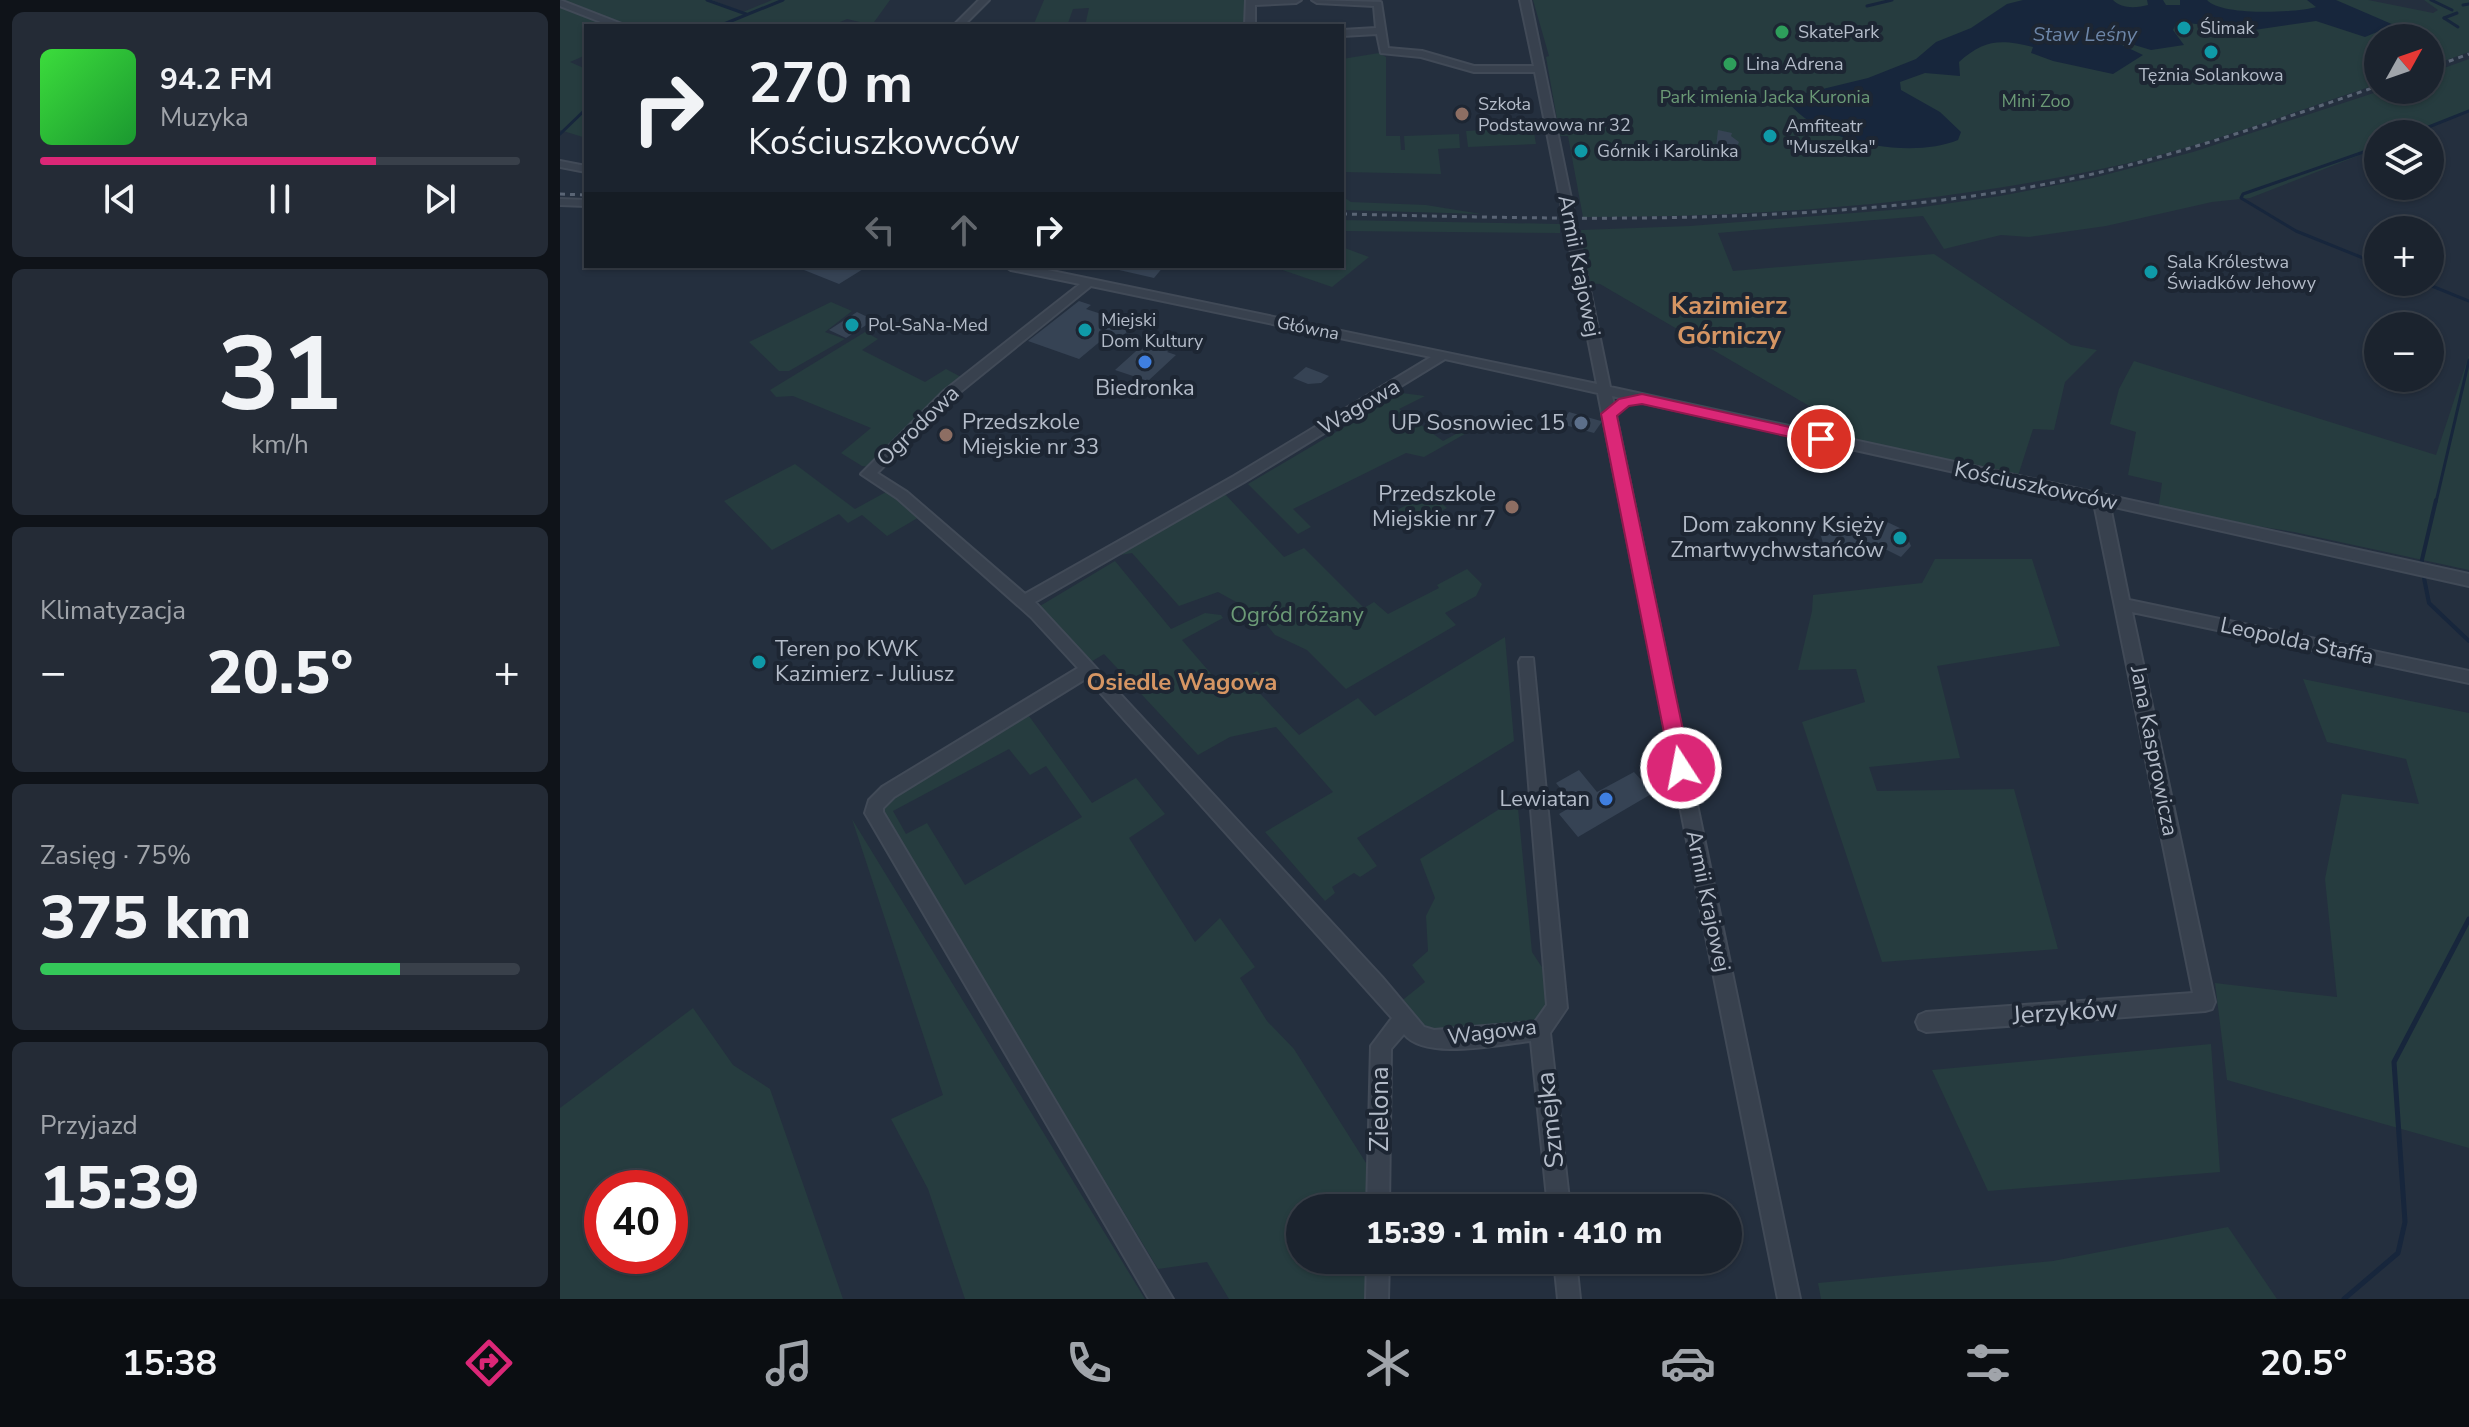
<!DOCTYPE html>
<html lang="pl">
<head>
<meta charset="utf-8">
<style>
  :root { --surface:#1b232e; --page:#242b36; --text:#f1f3f6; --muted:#a0a4aa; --line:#39404a; --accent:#db2777 }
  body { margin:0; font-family:"Nunito Sans",sans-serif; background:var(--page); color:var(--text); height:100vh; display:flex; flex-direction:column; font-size:30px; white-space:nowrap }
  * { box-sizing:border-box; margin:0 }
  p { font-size:26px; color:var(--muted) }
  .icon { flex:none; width:44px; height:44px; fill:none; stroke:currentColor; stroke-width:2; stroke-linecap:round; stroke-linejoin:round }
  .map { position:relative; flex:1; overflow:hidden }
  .drawer { display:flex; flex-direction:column; gap:12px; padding:12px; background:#0f1319; width:560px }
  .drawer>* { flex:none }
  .hud { position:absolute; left:24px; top:24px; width:760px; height:244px; border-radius:0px; box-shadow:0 2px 6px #0004,0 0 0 2px var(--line); background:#1b232e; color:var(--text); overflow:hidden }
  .needle { width:52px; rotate:50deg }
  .tools { position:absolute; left:1804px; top:24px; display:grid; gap:16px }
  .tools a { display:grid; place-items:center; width:80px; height:80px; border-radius:50%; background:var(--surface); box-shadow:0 2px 6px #0004,0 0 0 2px var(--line); font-size:40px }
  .speed { position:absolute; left:24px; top:1170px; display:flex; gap:16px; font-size:40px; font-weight:700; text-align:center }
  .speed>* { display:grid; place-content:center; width:104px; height:104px; border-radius:50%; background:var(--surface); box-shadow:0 2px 6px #0004,0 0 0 2px var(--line); line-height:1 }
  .speed .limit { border:12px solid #d22; background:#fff; color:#111 }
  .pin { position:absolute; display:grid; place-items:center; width:68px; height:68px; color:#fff; margin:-34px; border:4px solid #fff; border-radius:50%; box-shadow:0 2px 8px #0007 }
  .me { position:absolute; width:88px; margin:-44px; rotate:349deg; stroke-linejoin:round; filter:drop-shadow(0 0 6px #0008) }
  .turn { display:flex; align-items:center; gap:28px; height:168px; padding:0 32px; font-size:36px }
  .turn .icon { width:104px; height:104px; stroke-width:2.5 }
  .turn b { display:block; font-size:56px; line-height:68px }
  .lanes { display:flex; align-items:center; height:76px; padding:0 32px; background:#0003; justify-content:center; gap:40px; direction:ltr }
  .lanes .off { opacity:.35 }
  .big { font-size:60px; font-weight:800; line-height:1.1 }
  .drawer .widget { flex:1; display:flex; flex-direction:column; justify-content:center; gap:12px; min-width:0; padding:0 28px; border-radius:12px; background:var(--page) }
  .drawer .dial { align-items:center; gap:0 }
  .dial b { font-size:104px; line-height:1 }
  .song { display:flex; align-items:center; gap:24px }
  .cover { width:96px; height:96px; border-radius:12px; background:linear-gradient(135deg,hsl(120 70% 55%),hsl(130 70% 35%)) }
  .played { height:8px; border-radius:4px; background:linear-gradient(90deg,var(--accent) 70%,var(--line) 70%) }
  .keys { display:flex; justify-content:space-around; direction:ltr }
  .heat { display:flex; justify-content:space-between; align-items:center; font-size:44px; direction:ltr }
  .charge { height:12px; border-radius:6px; background:linear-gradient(90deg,#34c759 75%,var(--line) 0) }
  .trip { position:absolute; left:726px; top:1194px; width:456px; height:80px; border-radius:40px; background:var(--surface); box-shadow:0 2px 6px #0004,0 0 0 2px var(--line); font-weight:800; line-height:80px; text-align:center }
  .menu { display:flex; height:128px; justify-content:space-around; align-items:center; background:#0b0e12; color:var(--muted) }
  .menu .icon { width:56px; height:56px }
  .menu .selected { color:var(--accent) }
  .menu b { font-size:36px; color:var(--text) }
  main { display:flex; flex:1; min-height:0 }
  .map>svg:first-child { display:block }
  .green { fill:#263c3f; fill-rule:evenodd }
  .water { fill:#17263c }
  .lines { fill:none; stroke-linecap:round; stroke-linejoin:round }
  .stream-far2 { stroke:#17263c; stroke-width:3 }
  .stream-far1 { stroke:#17263c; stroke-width:4 }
  .stream { stroke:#17263c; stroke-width:5 }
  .building { fill:#364354 }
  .minor-casing { stroke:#414a57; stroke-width:4 }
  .minor { fill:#38414e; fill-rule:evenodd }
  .rail { stroke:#5a6575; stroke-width:3; stroke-dasharray:5 5; stroke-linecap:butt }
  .route { fill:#db2777; stroke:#8e194d; stroke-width:2 }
  .culture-dot { fill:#0f9aa8; stroke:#1d2633; stroke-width:3 }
  .leisure-dot { fill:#2e9e5b; stroke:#1d2633; stroke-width:3 }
  .education-dot { fill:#8d6e63; stroke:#1d2633; stroke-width:3 }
  .shop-dot { fill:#3f7fe0; stroke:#1d2633; stroke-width:3 }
  .service-dot { fill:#5c6f8a; stroke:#1d2633; stroke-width:3 }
  .labels { text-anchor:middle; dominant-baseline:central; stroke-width:8; stroke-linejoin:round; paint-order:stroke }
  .far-poi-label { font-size:18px; fill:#b4bcc9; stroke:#1d2633; text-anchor:start }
  .far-park-label { font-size:18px; fill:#6b9a76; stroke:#1d2633 }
  .far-street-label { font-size:18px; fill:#b4bcc9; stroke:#1d2633 }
  .far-water-label { font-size:20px; font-style:italic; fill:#6d86a8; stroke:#1d2633 }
  .street-label { font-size:22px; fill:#b4bcc9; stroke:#1d2633 }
  .poi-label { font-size:22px; fill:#b4bcc9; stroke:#1d2633; text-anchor:end }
  .park-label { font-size:22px; fill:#6b9a76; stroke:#1d2633 }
  .neighbourhood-label { font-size:24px; font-weight:bold; fill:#d59563; stroke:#1d2633 }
  .far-district-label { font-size:26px; font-weight:bold; fill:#d59563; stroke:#1d2633 }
  .near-street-label { font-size:26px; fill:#b4bcc9; stroke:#1d2633 }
</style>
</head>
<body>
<main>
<section class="drawer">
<div class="widget">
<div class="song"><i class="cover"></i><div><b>94.2 FM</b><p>Muzyka</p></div></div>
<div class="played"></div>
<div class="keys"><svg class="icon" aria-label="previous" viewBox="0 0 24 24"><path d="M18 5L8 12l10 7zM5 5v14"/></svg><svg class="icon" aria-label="pause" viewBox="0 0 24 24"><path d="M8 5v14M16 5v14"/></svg><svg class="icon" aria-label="next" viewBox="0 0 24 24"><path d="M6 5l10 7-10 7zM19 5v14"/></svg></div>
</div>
<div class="widget dial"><b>31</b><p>km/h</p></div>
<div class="widget"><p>Klimatyzacja</p>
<div class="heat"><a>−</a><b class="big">20.5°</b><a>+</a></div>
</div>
<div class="widget"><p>Zasięg · 75%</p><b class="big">375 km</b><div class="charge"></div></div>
<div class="widget"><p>Przyjazd</p><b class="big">15:39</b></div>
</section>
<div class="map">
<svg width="1909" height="1299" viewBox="0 0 1909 1299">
  <rect width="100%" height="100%" fill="#242f3e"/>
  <g class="green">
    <polygon points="1,0 152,0 183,12 212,0 330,0 312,25 287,19 271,26 67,26"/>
    <polygon points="484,0 688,0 686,26 525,26 529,8 513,9 507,26 473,26"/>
    <path d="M 973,0 L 1808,0 L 1873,13 L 1878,10 L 1864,0 L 1909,0 L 1909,52 L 1870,66 L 1870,38 L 1818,38 L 1818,84 C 1727,114 1635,150 1541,169 C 1371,205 1195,217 1023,217 L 1008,136 L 1000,136 L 986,57 L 989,56 Z"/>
    <polygon points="0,7 51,26 26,26 26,55 10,62 26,69 26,138 0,130"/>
    <polygon points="819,53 826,57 826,136 840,136 841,150 845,150 844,136 899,134 900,148 878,149 881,174 782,172 782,59"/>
    <polygon points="1909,59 1909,112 1854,134 1818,134 1818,148 1690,198 1652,202 1546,226 1469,237 1441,235 1384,249 1363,216 1158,233 1173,271 1374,254 1511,345 1537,350 1505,382 1494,430 1473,429 1457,479 1338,449 1240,431 1251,407 1040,284 1027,283 1021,230 1130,226 1356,208 1440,196 1533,178 1633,152 1823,90 1870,90 1870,73"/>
    <polygon points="973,127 976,144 908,147 906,131"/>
    <polygon points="782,196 791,202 866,205 921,214 782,210"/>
    <polygon points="782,220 1000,224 1000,233 782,231"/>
    <polygon points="782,247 809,257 772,287 711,266 782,266"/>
    <polygon points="271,302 292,311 265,332 285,339 229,371 219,371 189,342"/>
    <polygon points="305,332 318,339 302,350 365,382 386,369 403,378 311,467 302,466 281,453 311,428 233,396 216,397 210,390"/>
    <polygon points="1909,355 1909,570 1734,532 1598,510 1602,483 1568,475 1576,432 1550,424 1559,389 1574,361 1876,455"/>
    <polygon points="842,393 865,396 839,409 883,441 907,428 912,430 864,457 846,453 733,509 751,527 738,534 688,484"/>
    <polygon points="235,464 295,509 326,492 361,516 327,536 302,515 288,523 279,514 212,550 164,501"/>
    <polygon points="663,492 724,557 744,548 804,608 814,602 828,614 879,588 877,585 907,569 922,584 916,596 885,613 896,625 786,689 747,650 715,635 698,614 658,592 619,606 572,553 560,555"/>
    <polygon points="870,493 887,508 854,526 837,510"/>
    <polygon points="1375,559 1472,559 1500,646 1377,666 1400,758 1309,767 1317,791 1454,789 1498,949 1322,962 1242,722 1305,702 1296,669 1238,670 1252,611 1253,595 1362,583"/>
    <polygon points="555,561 611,629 645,613 661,615 663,618 622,640 665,690 697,671 702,676 690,683 739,735 798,698 815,716 945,637 954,741 797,838 817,866 800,877 794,873 772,887 775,893 765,901 705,832 773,792 716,727 670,737 638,755 544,654 529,663 480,606"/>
    <polygon points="1743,679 1909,713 1909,1148 1667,1080 1655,983 1777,997 1765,879 1782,794 1859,804 1846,759 1767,742"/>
    <path d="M 469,716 L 532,803 L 576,778 L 605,814 L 569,838 L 635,942 L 660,918 L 695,967 L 680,978 L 707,1021 L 734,1049 L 813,1174 L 812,1208 L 740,1208 L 740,1260 L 811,1260 L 810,1299 L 669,1299 L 647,1262 L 598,1269 L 317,804 ZM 449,749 L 470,775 L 486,766 L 522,817 L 405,885 L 367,823 L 346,834 L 333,811 Z"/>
    <polygon points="957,798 972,952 985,972 990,1011 968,1028 862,1032 839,1003 865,982 852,965 868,951 866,916 875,898 860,859"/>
    <polygon points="292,819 585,1299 405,1299 368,1189 331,1119 383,1095"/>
    <path d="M 133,1008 L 173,1065 L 210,1089 L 283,1299 L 0,1299 L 0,1108 ZM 42,1188 L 110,1188 L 110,1256 L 42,1256 Z"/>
    <polygon points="1651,1044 1660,1172 1428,1191 1372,1070"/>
    <polygon points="1668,1227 1717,1299 1261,1299 1258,1283 1493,1261"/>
  </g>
  <path class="water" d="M 1463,0 L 1553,0 C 1561,9 1577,8 1588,5 L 1587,0 L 1603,0 L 1606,5 L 1620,5 L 1620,0 L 1647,0 C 1660,16 1736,13 1756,7 L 1747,0 L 1776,0 L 1834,25 L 1805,37 L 1756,21 L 1694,30 L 1617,22 L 1613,30 L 1624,45 L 1591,50 L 1561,41 L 1560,44 L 1583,55 L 1553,74 L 1493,61 L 1471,53 L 1473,47 C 1441,39 1424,39 1399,62 L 1400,76 L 1365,73 L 1340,82 L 1341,90 L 1380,112 L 1401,132 L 1398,140 C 1352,159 1261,144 1229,103 L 1242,94 L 1308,78 L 1356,59 L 1376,42 L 1411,28 L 1447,4 Z"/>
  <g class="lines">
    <g class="stream-far2">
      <polyline points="147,0 186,14"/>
      <polyline points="1871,0 1892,10"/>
      <polyline points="1903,5 1909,4"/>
      <polyline points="1307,6 1332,0"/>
      <polyline points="1884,18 1897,13"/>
      <polyline points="1884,18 1898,27"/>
      <polyline points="159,26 223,0"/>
      <polyline points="0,134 26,109"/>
      <polyline points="1851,134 1909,111"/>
      <polyline points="1818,147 1683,194 1681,198 1736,231 1818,264"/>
      <polyline points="1862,282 1909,301"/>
      <polyline points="1876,502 1909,360"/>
    </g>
    <g class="stream-far1">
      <polyline points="1861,564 1876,500"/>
      <polyline points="1864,578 1869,603 1909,641"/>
    </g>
    <polyline class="stream" points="1784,1299 1838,1253 1845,1222 1834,1062 1909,919"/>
  </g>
  <g class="building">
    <polygon points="1158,130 1172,133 1171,136 1179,142 1174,154 1156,147"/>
    <polygon points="234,266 308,266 279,284"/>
    <polygon points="560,266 604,266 594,278 559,270"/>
    <polygon points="519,301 531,305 526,309 575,325 560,338 549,334 519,359 468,341"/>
    <polygon points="297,312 314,320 286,338 269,330"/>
    <polygon points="595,334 619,342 607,352 616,355 588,381 555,370"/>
    <polygon points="746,367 759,372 769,376 761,383 748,384 733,378"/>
    <polygon points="1009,412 1041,421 1041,423 1034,433 1001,424"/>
    <polygon points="1323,520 1344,530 1351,546 1341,557 1327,550 1281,551 1286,545 1264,547 1261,536 1273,531 1318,526"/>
    <polygon points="1019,770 1037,792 1074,772 1093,793 1018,837 999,814 1014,805 996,783"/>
  </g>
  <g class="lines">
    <defs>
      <g id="minor">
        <polygon points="0,0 62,24 64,26 51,26 0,6"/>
        <polygon points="419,0 429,0 403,26 393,26"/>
        <polygon points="686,0 741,0 736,3 695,5 695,26 685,26"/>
        <path d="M 752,0 L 821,2 L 828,48 L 862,51 L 914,66 L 974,66 L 960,0 L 970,0 L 1050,387 L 1909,574 L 1909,586 L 1550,506 L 1569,600 L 1909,671 L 1909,683 L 1572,612 L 1655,1002 L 1652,1009 L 1645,1011 L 1366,1032 L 1359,1029 L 1356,1022 L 1359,1015 L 1366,1012 L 1633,993 L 1534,503 L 1052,396 L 1240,1299 L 1218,1299 L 1038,393 L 885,359 L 684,482 L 475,602 L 822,977 L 864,1027 L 874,1030 L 975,1022 L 987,1005 L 959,662 L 961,658 L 973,658 L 1007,1008 L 990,1033 L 1010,1208 L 988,1208 L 971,1041 C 939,1044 866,1061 844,1034 L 831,1049 L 829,1208 L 807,1208 L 811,1046 L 832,1018 L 527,678 L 334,797 L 323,808 L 323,812 L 613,1299 L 589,1299 L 305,813 L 309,800 L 322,787 L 518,668 L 471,617 L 337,498 L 301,474 L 384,391 L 520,284 L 451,270 L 445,266 L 468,266 L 1037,384 L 975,72 L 914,72 L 861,57 L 821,53 L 817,34 L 782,36 L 782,30 L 816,28 L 814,6 L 757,3 ZM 531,286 L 871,357 L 674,476 L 465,594 L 347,492 L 317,473 L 394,397 Z"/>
        <polygon points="0,161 26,166 26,172 0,167"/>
        <polygon points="0,199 26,200 26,206 0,205"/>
        <polygon points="807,1260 829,1260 828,1299 806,1299"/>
        <polygon points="994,1260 1016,1260 1020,1299 998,1299"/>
      </g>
    </defs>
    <use href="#minor" class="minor-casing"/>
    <use href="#minor" class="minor"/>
    <g class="rail">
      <polyline points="1870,68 1909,54"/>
      <polyline points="0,194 26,195"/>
      <path d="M 782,214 C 1003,219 1227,226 1446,191 C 1574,171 1696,128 1818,86"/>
    </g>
  </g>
  <polygon class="route" points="1082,394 1261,434 1269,439 1261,444 1082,404 1069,406 1057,416 1131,768 1121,776 1111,768 1041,414 1059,399"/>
  <g class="culture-dot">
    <circle cx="1624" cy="28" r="8"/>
    <circle cx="1651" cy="52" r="8"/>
    <circle cx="1210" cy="136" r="8"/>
    <circle cx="1021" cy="151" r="8"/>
    <circle cx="1591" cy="272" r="8"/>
    <circle cx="292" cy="325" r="8"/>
    <circle cx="525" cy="330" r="8"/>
    <circle cx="1340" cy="538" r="8"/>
    <circle cx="199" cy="662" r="8"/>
  </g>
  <g class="leisure-dot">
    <circle cx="1222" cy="32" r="8"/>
    <circle cx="1170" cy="64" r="8"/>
  </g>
  <g class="education-dot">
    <circle cx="902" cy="114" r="8"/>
    <circle cx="386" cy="435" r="8"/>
    <circle cx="952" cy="507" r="8"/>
  </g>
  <g class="shop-dot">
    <circle cx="585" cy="362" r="8"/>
    <circle cx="1046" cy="799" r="8"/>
  </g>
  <circle class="service-dot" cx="1021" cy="423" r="8"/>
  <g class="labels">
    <g class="far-poi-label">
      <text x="1640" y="28">Ślimak</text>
      <text x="1238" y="32">SkatePark</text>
      <text x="1186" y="64">Lina Adrena</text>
      <text x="1651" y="75" text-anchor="middle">Tężnia Solankowa</text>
      <text x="918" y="104">Szkoła<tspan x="918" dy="21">Podstawowa nr 32</tspan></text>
      <text x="1226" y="126">Amfiteatr<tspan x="1226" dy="21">"Muszelka"</tspan></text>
      <text x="1037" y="151">Górnik i Karolinka</text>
      <text x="1607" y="262">Sala Królestwa<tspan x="1607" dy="21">Świadków Jehowy</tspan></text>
      <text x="541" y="320">Miejski<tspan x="541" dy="21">Dom Kultury</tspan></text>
      <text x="308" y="325">Pol-SaNa-Med</text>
    </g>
    <g class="far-park-label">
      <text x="1205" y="97">Park imienia Jacka Kuronia</text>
      <text x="1476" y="101">Mini Zoo</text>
    </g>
    <g class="far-street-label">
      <text transform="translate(748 328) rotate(11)">Główna</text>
    </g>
    <g class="far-water-label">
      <text x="1525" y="34">Staw Leśny</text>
    </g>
    <g class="street-label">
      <text transform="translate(1019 266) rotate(79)">Armii Krajowej</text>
      <text transform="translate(799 407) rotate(-30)">Wagowa</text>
      <text transform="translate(358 426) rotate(-44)">Ogrodowa</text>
      <text transform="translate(1476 486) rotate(12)">Kościuszkowców</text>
      <text transform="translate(1737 641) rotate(12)">Leopolda Staffa</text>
      <text transform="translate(1594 751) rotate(79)">Jana Kasprowicza</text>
      <text transform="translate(1148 901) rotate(78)">Armii Krajowej</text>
      <text transform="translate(932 1032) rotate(-7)">Wagowa</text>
    </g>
    <g class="poi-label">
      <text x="585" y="388" text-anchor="middle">Biedronka</text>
      <text x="402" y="422" text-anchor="start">Przedszkole<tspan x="402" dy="25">Miejskie nr 33</tspan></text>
      <text x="1005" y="423">UP Sosnowiec 15</text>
      <text x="936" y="494">Przedszkole<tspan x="936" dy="25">Miejskie nr 7</tspan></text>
      <text x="1324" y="525">Dom zakonny Księży<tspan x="1324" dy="25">Zmartwychwstańców</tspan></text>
      <text x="215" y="649" text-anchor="start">Teren po KWK<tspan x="215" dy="25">Kazimierz - Juliusz</tspan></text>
      <text x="1030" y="799">Lewiatan</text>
    </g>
    <g class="park-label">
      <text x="737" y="615">Ogród różany</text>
    </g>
    <g class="neighbourhood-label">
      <text x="622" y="682">Osiedle Wagowa</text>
    </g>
    <g class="far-district-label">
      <text x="1169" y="305">Kazimierz<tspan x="1169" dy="30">Górniczy</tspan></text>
    </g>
    <g class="near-street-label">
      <text transform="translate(1505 1012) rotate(-4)">Jerzyków</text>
      <text transform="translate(819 1109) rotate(-90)">Zielona</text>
      <text transform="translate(990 1120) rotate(-96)">Szmejka</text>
    </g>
  </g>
</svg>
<div class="tools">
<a><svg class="needle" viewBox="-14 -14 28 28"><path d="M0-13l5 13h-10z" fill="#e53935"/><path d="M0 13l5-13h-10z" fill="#a0a4aa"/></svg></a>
<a><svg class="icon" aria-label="layers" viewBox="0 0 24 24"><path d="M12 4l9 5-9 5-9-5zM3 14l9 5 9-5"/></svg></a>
<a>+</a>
<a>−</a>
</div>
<div class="speed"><div class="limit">40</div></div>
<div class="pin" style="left:1261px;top:439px;background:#d93025"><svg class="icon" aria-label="arrive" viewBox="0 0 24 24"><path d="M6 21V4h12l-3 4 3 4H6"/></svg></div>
<svg class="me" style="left:1121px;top:768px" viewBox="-20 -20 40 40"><circle r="17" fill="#db2777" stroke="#fff" stroke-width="3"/><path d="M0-11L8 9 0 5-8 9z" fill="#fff"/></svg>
<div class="trip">15:39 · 1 min · 410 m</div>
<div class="hud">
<div class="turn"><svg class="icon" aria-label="right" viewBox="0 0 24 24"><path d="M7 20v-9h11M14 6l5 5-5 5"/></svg><div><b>270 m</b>Kościuszkowców</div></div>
<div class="lanes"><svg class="icon off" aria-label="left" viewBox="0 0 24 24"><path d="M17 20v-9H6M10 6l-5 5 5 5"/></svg><svg class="icon off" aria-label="ahead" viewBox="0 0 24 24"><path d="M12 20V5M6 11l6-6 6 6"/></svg><svg class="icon" aria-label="right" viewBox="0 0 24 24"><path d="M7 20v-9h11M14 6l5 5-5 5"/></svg></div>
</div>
</div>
</main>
<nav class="menu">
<b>15:38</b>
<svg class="icon selected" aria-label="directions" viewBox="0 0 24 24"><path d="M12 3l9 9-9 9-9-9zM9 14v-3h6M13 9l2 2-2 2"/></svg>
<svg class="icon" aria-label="music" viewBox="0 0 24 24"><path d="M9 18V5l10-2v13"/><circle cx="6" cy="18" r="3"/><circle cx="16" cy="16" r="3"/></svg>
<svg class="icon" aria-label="phone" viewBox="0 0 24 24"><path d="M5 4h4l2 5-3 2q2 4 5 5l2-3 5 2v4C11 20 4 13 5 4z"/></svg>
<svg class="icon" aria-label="climate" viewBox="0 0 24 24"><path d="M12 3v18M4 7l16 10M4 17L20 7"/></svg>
<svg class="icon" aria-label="car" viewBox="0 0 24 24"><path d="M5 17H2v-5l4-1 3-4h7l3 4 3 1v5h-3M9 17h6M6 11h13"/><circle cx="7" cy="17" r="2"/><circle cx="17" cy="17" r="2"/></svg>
<svg class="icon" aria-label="filters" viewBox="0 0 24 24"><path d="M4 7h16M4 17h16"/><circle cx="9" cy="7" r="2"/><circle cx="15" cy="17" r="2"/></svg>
<b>20.5°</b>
</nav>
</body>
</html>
